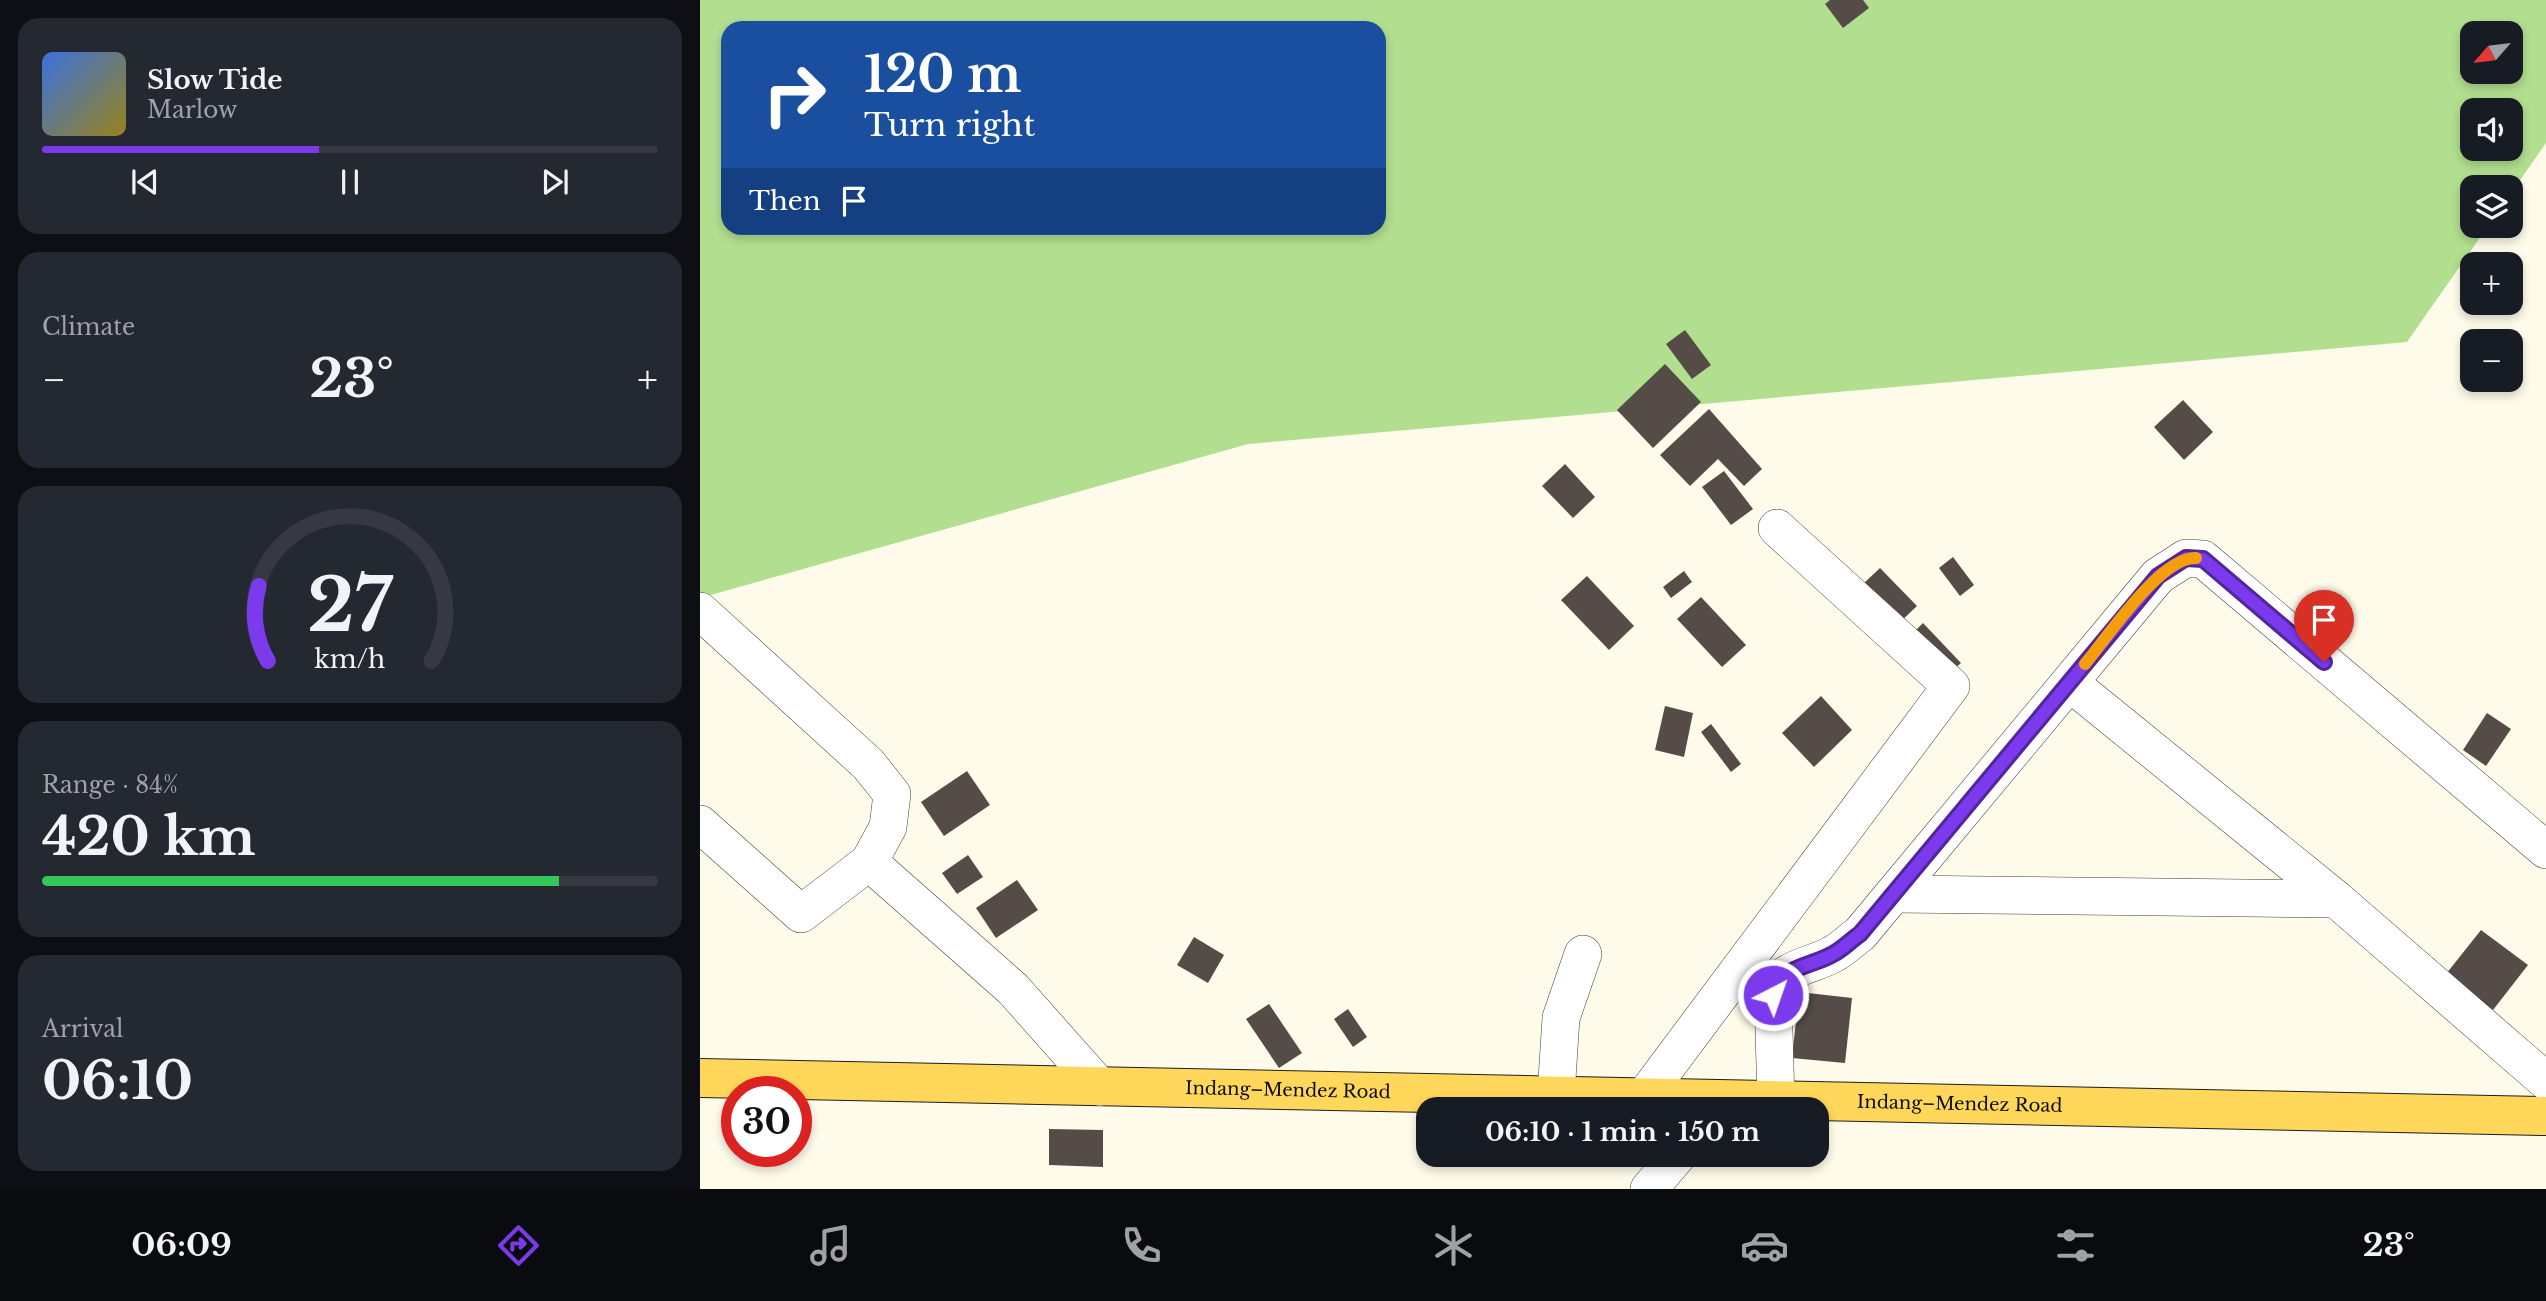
<!DOCTYPE html>
<html lang="en">
<head>
<meta charset="utf-8">
<style>
  :root { --surface:#171b24; --page:#242831; --text:#f1f3f6; --muted:#9ea1a6; --line:#363941; --accent:#7c3aed }
  body { margin:0; font-family:"Libre Baskerville",serif; background:var(--page); color:var(--text); height:100vh; display:flex; flex-direction:column; font-size:26px; white-space:nowrap }
  * { box-sizing:border-box; margin:0 }
  p { font-size:23px; color:var(--muted) }
  .icon { flex:none; width:38px; height:38px; fill:none; stroke:currentColor; stroke-width:2; stroke-linecap:round; stroke-linejoin:round }
  .map { position:relative; flex:1; overflow:hidden }
  .drawer { display:flex; flex-direction:column; gap:18px; padding:18px; background:#0d0f14; width:700px }
  .drawer>* { flex:none }
  .guide { position:absolute; left:21px; top:21px; width:665px; height:214px; border-radius:21px; box-shadow:0 4px 10px #0003; background:#1a4fa0; color:#fff; overflow:hidden }
  .needle { width:46px; rotate:242deg }
  .buttons { position:absolute; left:1760px; top:21px; display:grid; gap:14px }
  .buttons a { display:grid; place-items:center; width:63px; height:63px; border-radius:14px; background:var(--surface); box-shadow:0 4px 10px #0003; font-size:35px }
  .speed { position:absolute; left:21px; top:1076px; display:flex; gap:14px; font-size:35px; font-weight:700; text-align:center }
  .speed>* { display:grid; place-content:center; width:91px; height:91px; border-radius:50%; background:var(--surface); box-shadow:0 4px 10px #0003; line-height:1 }
  .speed .limit { border:10px solid #d22; background:#fff; color:#111 }
  .pin { position:absolute; display:grid; place-items:center; width:60px; height:60px; color:#fff; margin:-72px -30px; border-radius:50% 50% 50% 0; rotate:-45deg; box-shadow:0 0 7px #0007 }
  .pin .icon { rotate:45deg }
  .me { position:absolute; width:77px; margin:-38px; rotate:41deg; stroke-linejoin:round; filter:drop-shadow(0 0 5px #0008) }
  .turn { display:flex; align-items:center; gap:24px; height:147px; padding:0 28px; font-size:32px }
  .turn .icon { width:91px; height:91px; stroke-width:2.5 }
  .turn b { display:block; font-size:49px; line-height:60px }
  .then { display:flex; align-items:center; height:66px; padding:0 28px; background:#0003; gap:14px; font-size:26px }
  .big { font-size:52px; font-weight:800; line-height:1.1 }
  .drawer .widget { flex:1; display:flex; flex-direction:column; justify-content:center; gap:10px; min-width:0; padding:0 24px; border-radius:21px; background:var(--page) }
  .drawer .dial { align-items:center; gap:0 }
  .dial svg { height:182px; overflow:visible; fill:none; stroke:var(--line); stroke-width:7; stroke-linecap:round; text-anchor:middle }
  .dial text { fill:var(--text); stroke:none }
  .song { display:flex; align-items:center; gap:21px }
  .cover { width:84px; height:84px; border-radius:10px; background:linear-gradient(135deg,hsl(220 70% 55%),hsl(50 70% 35%)) }
  .played { height:7px; border-radius:4px; background:linear-gradient(90deg,var(--accent) 45%,var(--line) 45%) }
  .keys { display:flex; justify-content:space-around; direction:ltr }
  .heat { display:flex; justify-content:space-between; align-items:center; font-size:38px; direction:ltr }
  .charge { height:10px; border-radius:5px; background:linear-gradient(90deg,#34c759 84%,var(--line) 0) }
  .trip { position:absolute; left:716px; top:1097px; width:413px; height:70px; border-radius:21px; background:var(--surface); box-shadow:0 4px 10px #0003; font-weight:800; line-height:70px; text-align:center }
  .tabs { display:flex; height:112px; justify-content:space-around; align-items:center; background:#090b0e; color:var(--muted) }
  .tabs .icon { width:49px; height:49px }
  .tabs .selected { color:var(--accent) }
  .tabs b { font-size:32px; color:var(--text) }
  main { display:flex; flex:1; min-height:0 }
  .map>svg:first-child { display:block }
  .forest { fill:#b2de8f; fill-rule:evenodd }
  .building { fill:#554c47 }
  .lines { fill:none; stroke-linecap:round; stroke-linejoin:round }
  .minor-casing { stroke:#3f3f3f; stroke-width:38 }
  .major-casing { stroke:#1d1d1d; stroke-width:40 }
  .minor { stroke:#fff; stroke-width:37 }
  .major { stroke:#ffd75a; stroke-width:38 }
  .route-casing { stroke:#51269a; stroke-width:18 }
  .route { stroke:#7c3aed; stroke-width:12 }
  .slow { stroke:#f59e0b; stroke-width:12 }
  .labels { text-anchor:middle; dominant-baseline:central; stroke-width:7; stroke-linejoin:round; paint-order:stroke }
  .street-label { font-size:18px; fill:#0c0c0c; stroke:#fff }
</style>
</head>
<body>
<main>
<section class="drawer">
<div class="widget">
<div class="song"><i class="cover"></i><div><b>Slow Tide</b><p>Marlow</p></div></div>
<div class="played"></div>
<div class="keys"><svg class="icon" aria-label="previous" viewBox="0 0 24 24"><path d="M18 5L8 12l10 7zM5 5v14"/></svg><svg class="icon" aria-label="pause" viewBox="0 0 24 24"><path d="M8 5v14M16 5v14"/></svg><svg class="icon" aria-label="next" viewBox="0 0 24 24"><path d="M6 5l10 7-10 7zM19 5v14"/></svg></div>
</div>
<div class="widget"><p>Climate</p>
<div class="heat"><a>−</a><b class="big">23°</b><a>+</a></div>
</div>
<div class="widget dial"><svg viewBox="0 0 100 80">
<path d="M14 69A42 42 0 1 1 86 69"/>
<path d="M14 69A42 42 0 0 1 10 36" stroke="#7c3aed"/>
<text x="50" y="56" font-size="32" font-weight="700">27</text>
<text x="50" y="72" font-size="11">km/h</text>
</svg></div>
<div class="widget"><p>Range · 84%</p><b class="big">420 km</b><div class="charge"></div></div>
<div class="widget"><p>Arrival</p><b class="big">06:10</b></div>
</section>
<div class="map">
<svg width="1846" height="1189" viewBox="0 0 1846 1189">
  <rect width="100%" height="100%" fill="#fffbea"/>
  <path class="forest" d="M 0,0 L 1846,0 L 1846,143 L 1811,193 L 1811,187 L 1773,187 L 1773,226 L 1788,226 L 1707,342 L 548,444 L 0,598 ZM 28,28 L 679,28 L 679,228 L 28,228 ZM 1773,33 L 1811,33 L 1811,72 L 1773,72 ZM 1773,110 L 1811,110 L 1811,149 L 1773,149 Z"/>
  <g class="building">
    <polygon points="1130,0 1163,0 1169,8 1143,28 1125,4"/>
    <polygon points="985,330 1011,365 992,379 966,344"/>
    <polygon points="965,364 1001,402 953,448 917,410"/>
    <polygon points="1483,400 1513,432 1484,460 1454,427"/>
    <polygon points="1009,409 1062,469 1044,486 1018,459 990,486 960,455"/>
    <polygon points="865,464 895,497 873,518 842,486"/>
    <polygon points="1024,471 1053,509 1031,525 1002,487"/>
    <polygon points="1253,557 1274,585 1260,596 1239,568"/>
    <polygon points="1180,568 1217,606 1199,623 1163,584"/>
    <polygon points="984,571 992,582 971,598 963,587"/>
    <polygon points="887,576 934,626 909,650 861,600"/>
    <polygon points="1001,597 1046,645 1022,667 977,619"/>
    <polygon points="1223,623 1261,663 1245,677 1208,638"/>
    <polygon points="1121,696 1152,730 1114,767 1082,733"/>
    <polygon points="965,706 993,713 984,757 955,750"/>
    <polygon points="1787,713 1811,729 1786,766 1763,750"/>
    <polygon points="1011,724 1041,764 1031,772 1001,732"/>
    <polygon points="267,771 290,805 244,836 221,802"/>
    <polygon points="268,855 283,877 257,894 242,873"/>
    <polygon points="317,880 338,910 296,938 276,908"/>
    <polygon points="1781,930 1828,965 1793,1010 1746,974"/>
    <polygon points="494,937 524,955 508,983 477,965"/>
    <polygon points="1099,992 1152,998 1145,1063 1092,1058"/>
    <polygon points="569,1004 602,1053 579,1068 546,1019"/>
    <polygon points="648,1009 667,1037 653,1047 634,1019"/>
    <polygon points="349,1129 403,1130 403,1167 349,1165"/>
  </g>
  <g class="lines">
    <defs>
      <g id="minor">
        <polyline points="0,611 168,764 192,794 188,827 169,862 101,914 0,824"/>
        <polyline points="1370,683 1636,899 1846,1081"/>
        <polyline points="169,862 313,989 400,1087"/>
        <polyline points="1194,894 1636,899"/>
        <polyline points="856,1094 861,1018 883,954"/>
        <polyline points="944,1097 1251,686 1077,528"/>
        <path d="M 1076,1101 L 1073,995 C 1080,966 1111,967 1133,954 C 1143,949 1151,940 1160,934 L 1458,576 L 1486,558 L 1503,559 L 1846,850"/>
        <polyline points="949,1189 978,1155"/>
      </g>
      <g id="major">
        <path id="s1" d="M 0,1078 L 1846,1116"/>
      </g>
    </defs>
    <use href="#minor" class="minor-casing"/>
    <use href="#major" class="major-casing"/>
    <use href="#minor" class="minor"/>
    <use href="#major" class="major"/>
  </g>
  <g class="lines">
    <defs>
      <path id="route" d="M 1073,995 C 1080,966 1111,967 1133,954 C 1143,949 1151,940 1160,934 L 1458,576 L 1486,558 L 1503,559 L 1624,662"/>
    </defs>
    <use href="#route" class="route-casing"/>
    <use href="#route" class="route"/>
    <path class="slow" d="M 1385,664 C 1407,638 1461,556 1496,558"/>
  </g>
  <g class="labels">
    <g class="street-label">
      <text stroke="none"><textPath href="#s1" startOffset="588">Indang–Mendez Road</textPath></text>
      <text stroke="none"><textPath href="#s1" startOffset="1260">Indang–Mendez Road</textPath></text>
    </g>
  </g>
</svg>
<div class="buttons">
<a><svg class="needle" viewBox="-14 -14 28 28"><path d="M0-13l5 13h-10z" fill="#e53935"/><path d="M0 13l5-13h-10z" fill="#9ea1a6"/></svg></a>
<a><svg class="icon" aria-label="sound" viewBox="0 0 24 24"><path d="M4 9h4l5-4v14l-5-4H4zM17 9q2 3 0 6"/></svg></a>
<a><svg class="icon" aria-label="layers" viewBox="0 0 24 24"><path d="M12 4l9 5-9 5-9-5zM3 14l9 5 9-5"/></svg></a>
<a>+</a>
<a>−</a>
</div>
<div class="speed"><div class="limit">30</div></div>
<div class="pin" style="left:1624px;top:662px;background:#d93025"><svg class="icon" aria-label="arrive" viewBox="0 0 24 24"><path d="M6 21V4h12l-3 4 3 4H6"/></svg></div>
<svg class="me" style="left:1073px;top:995px" viewBox="-20 -20 40 40"><circle r="17" fill="#7c3aed" stroke="#fff" stroke-width="3"/><path d="M0-11L8 9 0 5-8 9z" fill="#fff"/></svg>
<div class="trip">06:10 · 1 min · 150 m</div>
<div class="guide">
<div class="turn"><svg class="icon" aria-label="right" viewBox="0 0 24 24"><path d="M7 20v-9h11M14 6l5 5-5 5"/></svg><div><b>120 m</b>Turn right</div></div>
<div class="then">Then<svg class="icon" aria-label="arrive" viewBox="0 0 24 24"><path d="M6 21V4h12l-3 4 3 4H6"/></svg></div>
</div>
</div>
</main>
<nav class="tabs">
<b>06:09</b>
<svg class="icon selected" aria-label="directions" viewBox="0 0 24 24"><path d="M12 3l9 9-9 9-9-9zM9 14v-3h6M13 9l2 2-2 2"/></svg>
<svg class="icon" aria-label="music" viewBox="0 0 24 24"><path d="M9 18V5l10-2v13"/><circle cx="6" cy="18" r="3"/><circle cx="16" cy="16" r="3"/></svg>
<svg class="icon" aria-label="phone" viewBox="0 0 24 24"><path d="M5 4h4l2 5-3 2q2 4 5 5l2-3 5 2v4C11 20 4 13 5 4z"/></svg>
<svg class="icon" aria-label="climate" viewBox="0 0 24 24"><path d="M12 3v18M4 7l16 10M4 17L20 7"/></svg>
<svg class="icon" aria-label="car" viewBox="0 0 24 24"><path d="M5 17H2v-5l4-1 3-4h7l3 4 3 1v5h-3M9 17h6M6 11h13"/><circle cx="7" cy="17" r="2"/><circle cx="17" cy="17" r="2"/></svg>
<svg class="icon" aria-label="filters" viewBox="0 0 24 24"><path d="M4 7h16M4 17h16"/><circle cx="9" cy="7" r="2"/><circle cx="15" cy="17" r="2"/></svg>
<b>23°</b>
</nav>
</body>
</html>
